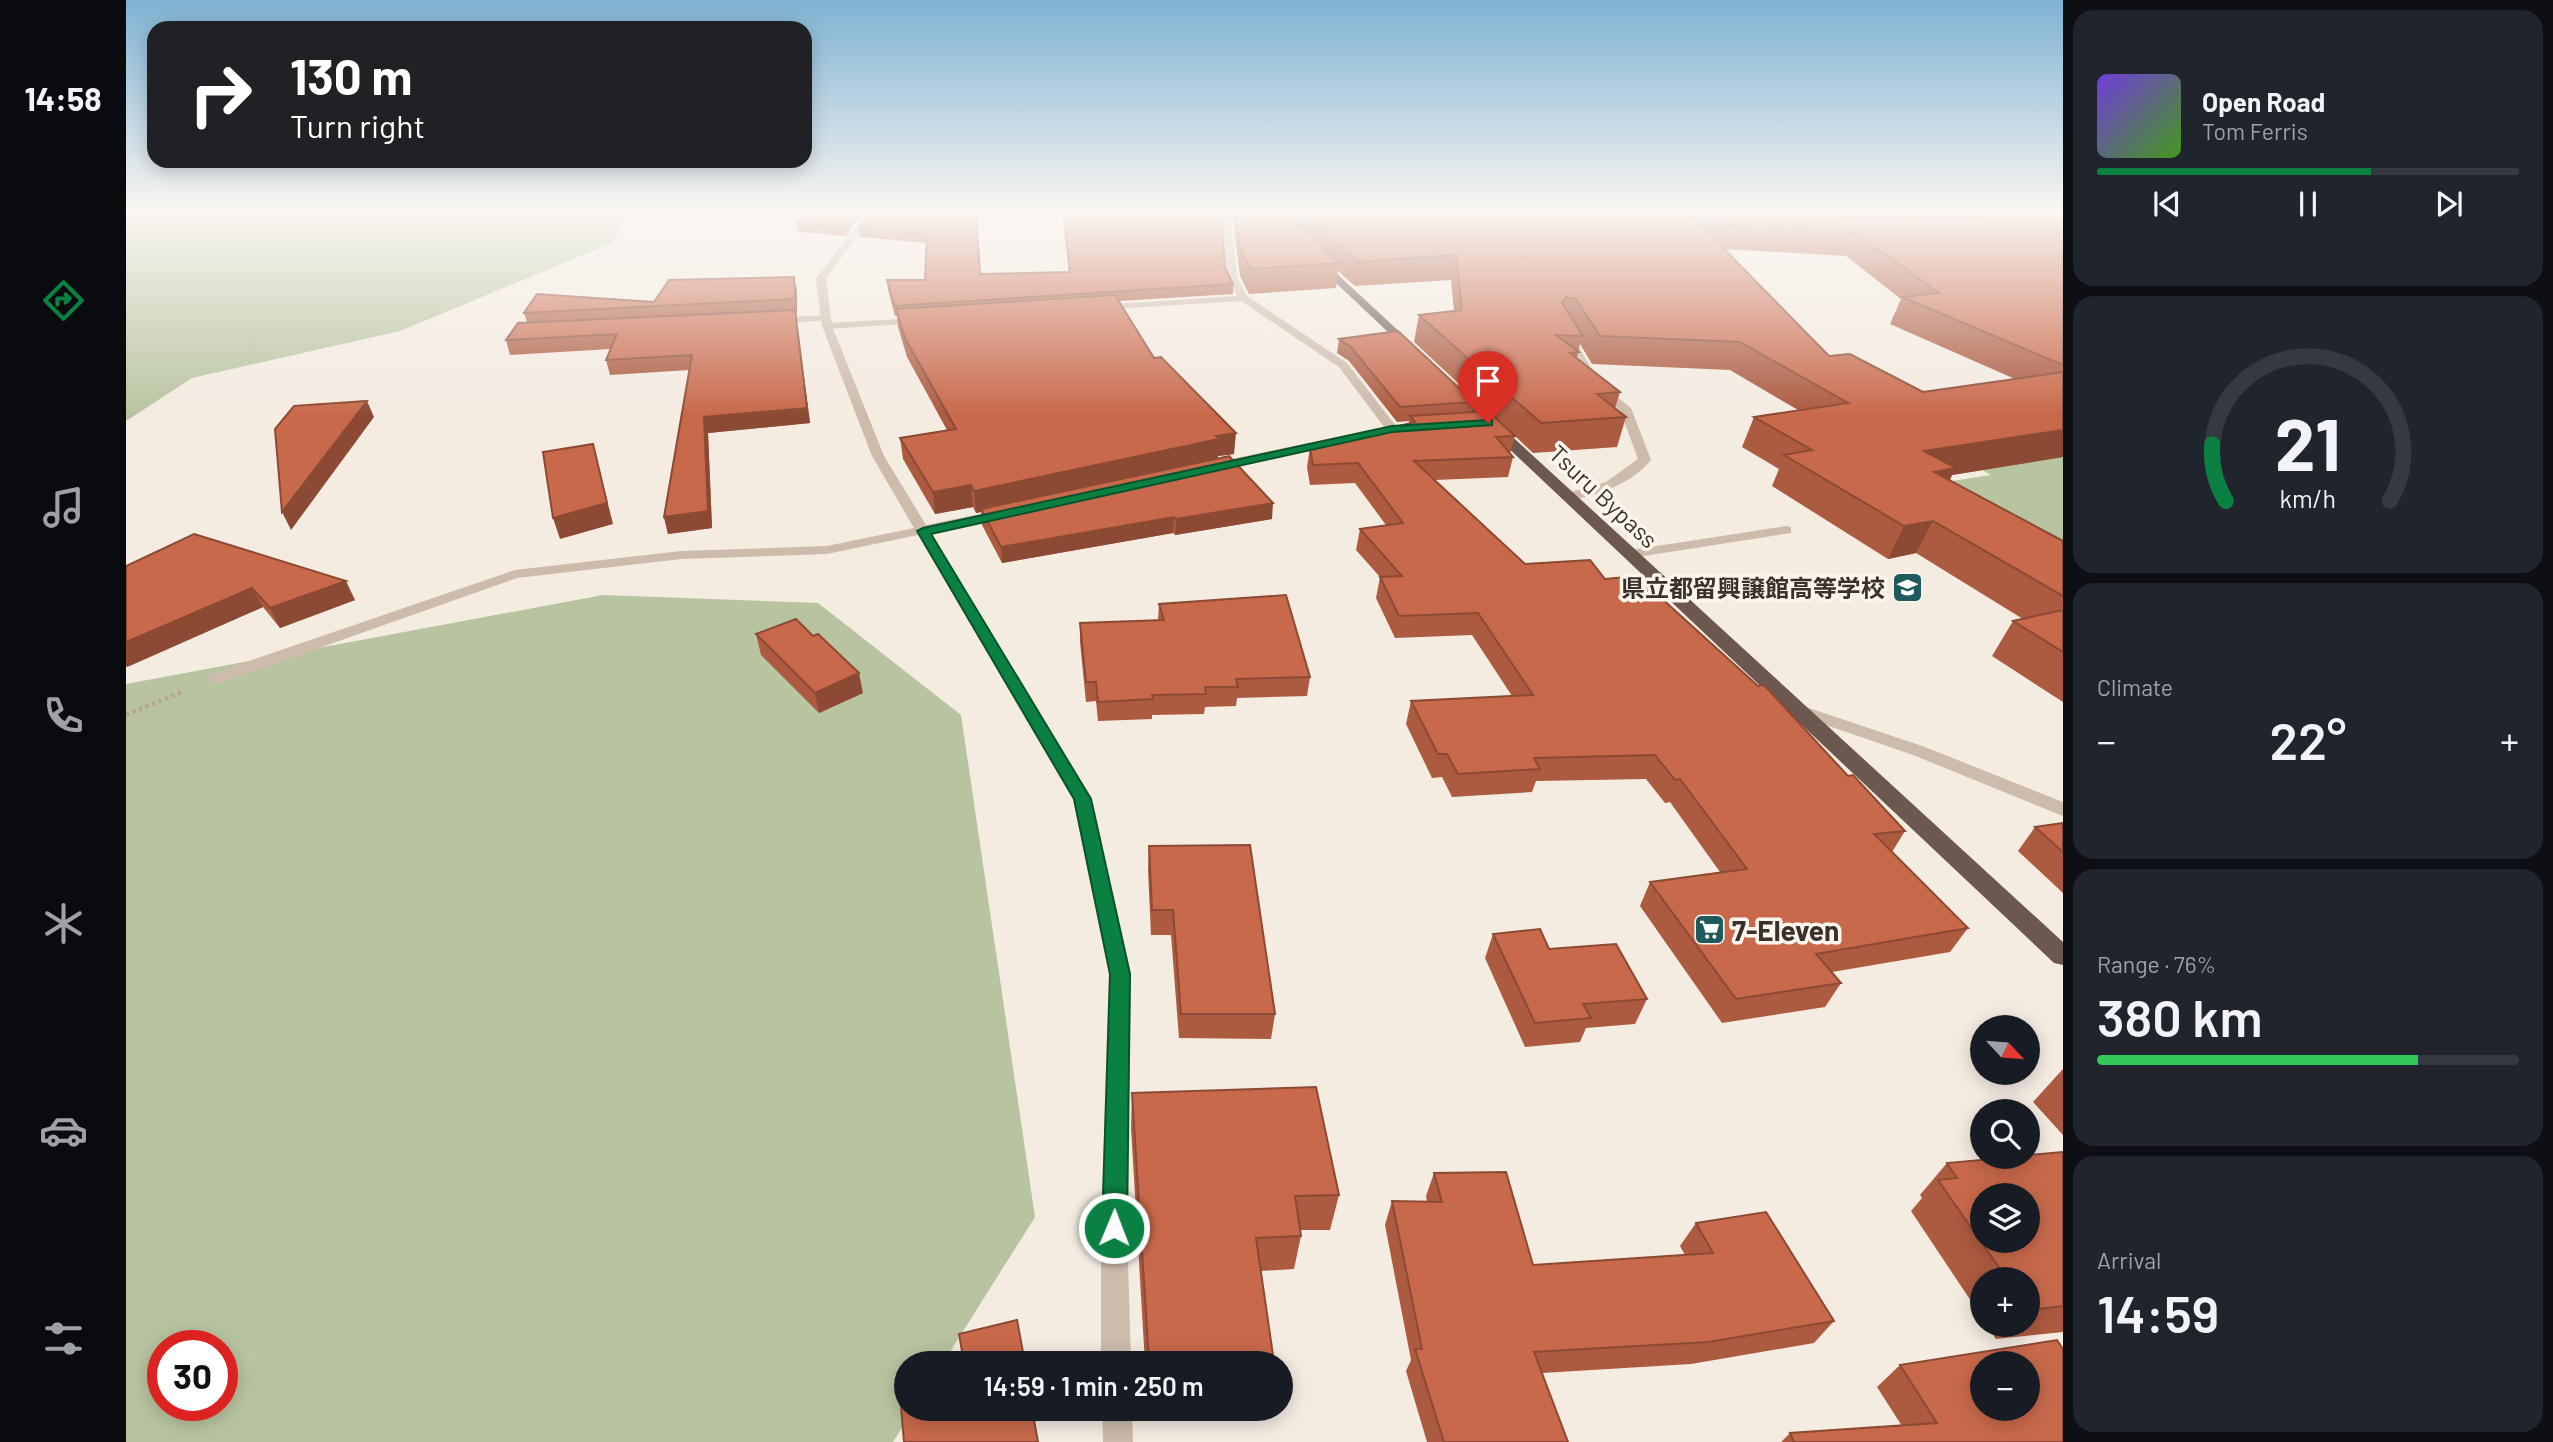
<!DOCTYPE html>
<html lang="en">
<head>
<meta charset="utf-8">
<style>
  :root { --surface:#171b24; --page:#20242c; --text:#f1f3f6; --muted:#9ea1a6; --line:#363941; --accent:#0b8043 }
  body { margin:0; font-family:Barlow,"Noto Sans JP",sans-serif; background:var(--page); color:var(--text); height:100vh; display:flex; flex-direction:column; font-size:26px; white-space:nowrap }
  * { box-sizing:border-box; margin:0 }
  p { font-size:23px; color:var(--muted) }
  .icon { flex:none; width:38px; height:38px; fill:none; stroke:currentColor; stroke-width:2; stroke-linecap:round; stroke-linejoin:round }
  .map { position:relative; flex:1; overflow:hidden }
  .details { display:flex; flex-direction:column; gap:10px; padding:10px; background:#0d0f14; width:490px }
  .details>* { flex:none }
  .guide { position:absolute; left:21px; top:21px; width:665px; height:147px; border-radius:21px; box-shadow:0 4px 18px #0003; background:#202124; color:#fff; overflow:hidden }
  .needle { width:46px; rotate:116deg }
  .buttons { position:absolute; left:1844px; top:1015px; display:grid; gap:14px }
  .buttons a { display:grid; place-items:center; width:70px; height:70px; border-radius:50%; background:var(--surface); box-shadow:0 4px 18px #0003; font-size:35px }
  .speed { position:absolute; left:21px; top:1330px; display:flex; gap:14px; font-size:35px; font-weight:700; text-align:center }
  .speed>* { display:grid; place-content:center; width:91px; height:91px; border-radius:50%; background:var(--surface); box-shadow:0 4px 18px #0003; line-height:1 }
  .speed .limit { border:10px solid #d22; background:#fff; color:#111 }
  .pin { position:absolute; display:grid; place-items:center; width:60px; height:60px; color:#fff; margin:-72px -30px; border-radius:50% 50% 50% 0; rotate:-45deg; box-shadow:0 0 7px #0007 }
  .pin .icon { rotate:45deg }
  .me { position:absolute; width:77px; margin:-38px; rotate:1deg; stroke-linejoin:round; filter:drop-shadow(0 0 5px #0008) }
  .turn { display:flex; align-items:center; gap:24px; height:147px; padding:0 28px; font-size:32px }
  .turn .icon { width:91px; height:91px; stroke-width:2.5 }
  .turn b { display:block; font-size:49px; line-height:60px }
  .big { font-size:52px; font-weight:600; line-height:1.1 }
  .details .card { flex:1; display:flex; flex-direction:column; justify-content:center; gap:10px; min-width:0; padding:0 24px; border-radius:21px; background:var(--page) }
  .details .dial { align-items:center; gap:0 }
  .dial svg { height:182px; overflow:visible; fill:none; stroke:var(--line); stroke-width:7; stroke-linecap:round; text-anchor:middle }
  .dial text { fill:var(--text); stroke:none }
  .song { display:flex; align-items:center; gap:21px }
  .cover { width:84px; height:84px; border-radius:10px; background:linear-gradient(135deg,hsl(260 70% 55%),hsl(100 70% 35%)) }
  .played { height:7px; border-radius:4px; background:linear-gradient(90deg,var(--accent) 65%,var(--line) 65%) }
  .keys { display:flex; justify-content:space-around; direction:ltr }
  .heat { display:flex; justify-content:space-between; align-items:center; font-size:38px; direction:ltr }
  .charge { height:10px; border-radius:5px; background:linear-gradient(90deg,#34c759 76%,var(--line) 0) }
  .trip { position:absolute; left:768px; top:1351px; width:399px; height:70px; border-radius:35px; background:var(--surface); box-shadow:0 4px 18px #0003; font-weight:600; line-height:70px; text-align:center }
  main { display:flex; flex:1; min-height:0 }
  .menu { display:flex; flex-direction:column; width:126px; justify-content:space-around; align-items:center; background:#090b0e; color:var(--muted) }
  .menu .icon { width:49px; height:49px }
  .menu .on { color:var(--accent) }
  .menu b { font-size:32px; color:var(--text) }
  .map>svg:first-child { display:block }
  .green { fill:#b8c4a0; fill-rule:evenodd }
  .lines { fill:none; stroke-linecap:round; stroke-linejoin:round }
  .path { stroke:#b9a596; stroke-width:4.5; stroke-dasharray:3.5 3.5; stroke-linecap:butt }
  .service { fill:#cdbbac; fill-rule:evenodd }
  .minor { fill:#cdbbac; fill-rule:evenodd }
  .trunk { fill:#6c584f; fill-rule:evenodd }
  .wall { fill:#ac5a40; fill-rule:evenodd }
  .shaded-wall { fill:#8c4a34 }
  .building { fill:#c8694b; stroke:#8c4a34; stroke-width:2; fill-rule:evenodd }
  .route { fill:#0b8043; stroke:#07532c; stroke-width:2 }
  .labels { text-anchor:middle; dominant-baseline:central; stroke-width:7; stroke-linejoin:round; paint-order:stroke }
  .street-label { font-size:24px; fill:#3b302b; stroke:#fbf5ee }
  .poi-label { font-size:24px; font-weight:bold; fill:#3b302b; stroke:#fbf5ee; text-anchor:end }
  .near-poi-label { font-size:28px; font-weight:bold; fill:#3b302b; stroke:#fbf5ee; text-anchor:start }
</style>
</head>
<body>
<main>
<nav class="menu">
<b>14:58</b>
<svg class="icon on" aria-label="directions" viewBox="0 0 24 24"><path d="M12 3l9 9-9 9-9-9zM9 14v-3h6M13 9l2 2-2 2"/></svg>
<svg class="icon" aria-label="music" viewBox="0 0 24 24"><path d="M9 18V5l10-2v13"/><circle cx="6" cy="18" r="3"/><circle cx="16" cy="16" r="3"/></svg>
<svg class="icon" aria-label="phone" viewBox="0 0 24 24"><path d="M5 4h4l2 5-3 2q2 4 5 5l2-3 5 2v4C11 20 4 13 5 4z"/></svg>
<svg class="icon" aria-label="climate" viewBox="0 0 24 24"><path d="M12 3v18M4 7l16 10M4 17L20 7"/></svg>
<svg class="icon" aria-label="car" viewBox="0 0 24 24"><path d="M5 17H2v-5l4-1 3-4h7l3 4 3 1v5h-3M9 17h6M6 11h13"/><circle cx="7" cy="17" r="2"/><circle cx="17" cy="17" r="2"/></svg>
<svg class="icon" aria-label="filters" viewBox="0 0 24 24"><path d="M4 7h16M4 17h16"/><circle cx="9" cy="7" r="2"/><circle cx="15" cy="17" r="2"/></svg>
</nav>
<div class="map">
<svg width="1937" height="1442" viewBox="0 0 1937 1442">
  <rect width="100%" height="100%" fill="#f4ebe1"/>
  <g class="green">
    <polygon points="0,213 504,213 486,243 274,331 66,378 0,421"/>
    <polygon points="1937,449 1937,567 1794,486 1865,475 1844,463"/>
    <path d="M 477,595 L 692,603 L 835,715 L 909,1217 L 817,1363 L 780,1363 L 780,1409 L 788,1409 L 767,1442 L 0,1442 L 0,684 ZM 37,1346 L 96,1346 L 96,1405 L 37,1405 Z"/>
  </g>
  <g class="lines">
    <polyline class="path" points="0,715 58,691"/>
    <g class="service">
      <polygon points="1096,213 1104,213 1111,277 1121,296 1221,363 1270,426 1270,432 1262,432 1213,367 1115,301 971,310 971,306 974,305 1111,296 1101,277"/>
      <polygon points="700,315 704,316 704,320 648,324 643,321 648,318"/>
      <polygon points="793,318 798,321 797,323 701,329 696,326 701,323"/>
      <path d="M 1436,332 L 1444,332 L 1474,383 L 1505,408 L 1525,460 C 1504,485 1474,494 1443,501 L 1436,497 L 1438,494 L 1480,482 L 1512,459 L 1494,410 L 1466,387 L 1435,334 Z"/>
      <polygon points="1660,526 1665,527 1665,533 1505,558 1498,554 1505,550"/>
      <polygon points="1674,705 1799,747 1937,802 1937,816 1787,755 1668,714 1665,710 1668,706"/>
    </g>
    <g class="minor">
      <polygon points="740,213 748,213 700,279 706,326 758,456 800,525 878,509 885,513 878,517 805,533 965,799 1005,974 1001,1228 1005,1363 975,1363 975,1228 983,974 947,799 792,535 701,554 555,559 391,578 94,683 88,684 80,679 82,675 389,570 555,551 701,546 788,528 746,456 696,326 690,279"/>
      <polygon points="1240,431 1246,435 1244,438 1086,471 1080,467 1086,463"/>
      <polygon points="976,1409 1006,1409 1007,1442 977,1442"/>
    </g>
    <g class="trunk">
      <polygon points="1190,260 1196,260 1290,347 1290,351 1282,351 1190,264"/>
      <polygon points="1327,385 1331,386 1937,942 1937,965 1928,963 1323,392 1321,389"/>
    </g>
  </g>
  <g class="wall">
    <polygon points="736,213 719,236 672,232 670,223"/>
    <polygon points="850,213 854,274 943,272 937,213 1095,213 1099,268 1107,284 1107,294 993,301 1028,358 1108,454 1092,456 1092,458 1146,519 1049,535 1047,533 876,563 856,525 855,512 850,513 847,507 809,514 777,459 774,438 821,430 781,357 772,327 771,316 769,316 762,289 761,280 799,280 800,243 734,237 733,229"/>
    <path d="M 1106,213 L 1937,213 L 1937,457 L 1826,475 L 1824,480 L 1937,541 L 1937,702 L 1866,656 L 1887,621 L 1897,619 L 1790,553 L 1762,559 L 1646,486 L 1653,469 L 1616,447 L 1628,417 L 1672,410 L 1604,370 L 1466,364 L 1454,344 L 1451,358 L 1494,392 L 1489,408 L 1500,417 L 1491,447 L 1407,453 L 1389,436 L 1384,454 L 1387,457 L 1382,477 L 1309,480 L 1399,564 L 1479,579 L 1722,776 L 1779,831 L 1766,852 L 1842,928 L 1824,952 L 1706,972 L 1715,983 L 1699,1007 L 1596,1023 L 1514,906 L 1524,882 L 1594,872 L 1544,802 L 1539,803 L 1520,779 L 1410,781 L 1406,792 L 1326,797 L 1316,777 L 1306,778 L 1280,724 L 1285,701 L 1386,696 L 1346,635 L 1269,638 L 1250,598 L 1254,577 L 1230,550 L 1234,529 L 1260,525 L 1229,483 L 1184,485 L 1181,467 L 1184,448 L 1283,424 L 1283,421 L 1271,422 L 1223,361 L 1211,353 L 1213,339 L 1348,402 L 1346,412 L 1376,424 L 1288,342 L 1293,315 L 1328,311 L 1325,280 L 1229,286 L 1212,271 L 1210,288 L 1123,294 L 1114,276 ZM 1598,249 L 1720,256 L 1775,299 L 1764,324 L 1889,379 L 1797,392 L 1703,356 Z"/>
    <polygon points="668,277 671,291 671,314 670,314 684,423 582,433 586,528 542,534 538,517 563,370 484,375 480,360 484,349 384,355 380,340 401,322 398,313 528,302"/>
    <polygon points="0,566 229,600 154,628 137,607 1,667 0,666"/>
    <polygon points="1033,604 1184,677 1181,696 1111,698 1110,706 1079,707 1078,714 1026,715 1026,719 972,721 970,701 960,702 954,642 954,623 1032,620"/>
    <polygon points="630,634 737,693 693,713 635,655"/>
    <polygon points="1937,823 1937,893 1892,851 1909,827"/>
    <polygon points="1023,846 1149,1014 1145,1039 1053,1038 1045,935 1025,935 1022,870"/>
    <polygon points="1367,934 1423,949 1521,999 1509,1024 1460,1028 1454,1042 1399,1047 1359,958"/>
    <polygon points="1937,1069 1937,1135 1907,1102 1936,1070"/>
    <polygon points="1006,1093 1213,1195 1204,1230 1174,1230 1175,1236 1168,1269 1135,1271 1147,1355 1145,1363 1019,1363 1005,1128"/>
    <polygon points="1937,1152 1937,1332 1870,1339 1860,1325 1902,1325 1902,1279 1857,1279 1857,1319 1785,1211 1796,1198 1794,1195 1821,1163"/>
    <polygon points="1308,1173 1407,1265 1559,1255 1554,1246 1570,1223 1708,1321 1688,1343 1565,1364 1416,1373 1442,1442 1301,1442 1280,1371 1285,1360 1259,1225 1266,1201 1301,1202 1300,1196"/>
    <polygon points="1774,1365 1937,1442 1655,1442 1664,1433 1776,1426 1751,1387"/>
  </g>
  <g class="shaded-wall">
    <polygon points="729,213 736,213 719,236 718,227"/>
    <polygon points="668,277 671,291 671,314 669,299"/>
    <polygon points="671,324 684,423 582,433 586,528 542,534 538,517 578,417"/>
    <polygon points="241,401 248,417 165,530 156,512"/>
    <polygon points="1937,430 1937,457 1826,475 1814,500 1798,451"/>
    <polygon points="1110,433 1108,454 1092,456 1092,460 855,509 855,512 850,513 848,491 1090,436"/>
    <polygon points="467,444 487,524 434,539 427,518"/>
    <polygon points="845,485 847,507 809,514 807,492"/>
    <polygon points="1147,503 1146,519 1049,535 1050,519"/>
    <polygon points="1048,517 1047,533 876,563 875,547"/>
    <polygon points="1807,521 1790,553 1762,559 1778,526"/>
    <polygon points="220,581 229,600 154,628 144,608"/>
    <polygon points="126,588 137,607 1,667 0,665 0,642"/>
    <polygon points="733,673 737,693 693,713 689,693"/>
  </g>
  <g class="building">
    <polygon points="680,213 729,213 718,227 670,223"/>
    <polygon points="744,213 850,213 854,274 944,272 937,213 1095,213 1099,268 1107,284 768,306 761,280 799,280 801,234 733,229"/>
    <polygon points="1110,213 1160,213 1214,263 1125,269 1115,252"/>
    <polygon points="1178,213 1563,213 1703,356 1724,354 1797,392 1937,372 1937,430 1798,451 1830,468 1808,472 1937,541 1937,596 1807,521 1778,526 1658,455 1686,450 1628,417 1722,403 1614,342 1474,336 1450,299 1440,297 1436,303 1457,336 1430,335 1453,352 1444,353 1494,392 1471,394 1500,417 1415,423 1293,315 1336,310 1330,255 1232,262"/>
    <polygon points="1574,213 1788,218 1937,214 1937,365 1776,297 1813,293 1730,233 1603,225"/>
    <polygon points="668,277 669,299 398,313 411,294 528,302 543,280"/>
    <polygon points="989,295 1028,358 1035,357 1110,433 1090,436 1093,439 848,491 845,485 807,492 774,438 830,429 779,338 770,309"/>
    <polygon points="669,310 681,408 578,417 582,511 538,517 566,355 480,360 491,334 380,340 392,323"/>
    <polygon points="1272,331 1348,402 1274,407 1225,347 1213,339"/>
    <polygon points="241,401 156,512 149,429 168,406"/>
    <polygon points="1362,411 1389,436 1370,437 1387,457 1288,461 1399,564 1464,560 1479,579 1511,576 1632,686 1638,685 1722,776 1727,775 1779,831 1748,834 1842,928 1690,954 1715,983 1610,999 1524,882 1621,869 1554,779 1549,780 1529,755 1408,758 1414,769 1332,774 1321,754 1312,754 1285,701 1407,695 1352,613 1273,616 1254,577 1276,576 1234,529 1277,523 1232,463 1187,465 1184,448 1289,422 1284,416"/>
    <polygon points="467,444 481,503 427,518 417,452"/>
    <polygon points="1103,456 1147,503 1050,519 1048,517 875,547 855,509"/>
    <polygon points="68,534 220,581 144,608 126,588 0,642 0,566"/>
    <polygon points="1160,595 1184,677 1110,679 1112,687 1079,687 1080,694 1026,695 1027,699 972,702 970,682 960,682 954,623 1038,620 1033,604"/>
    <polygon points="1937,610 1937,652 1887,621"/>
    <polygon points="670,619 687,636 692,634 733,673 689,693 630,634"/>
    <polygon points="1937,823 1937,852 1909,827"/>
    <polygon points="1124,845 1149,1014 1055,1014 1047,910 1026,910 1023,846"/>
    <polygon points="1414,929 1423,949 1490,944 1521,999 1457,1004 1465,1018 1409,1023 1367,934"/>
    <polygon points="1190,1087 1213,1195 1169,1196 1175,1236 1130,1238 1147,1355 1023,1361 1006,1093"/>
    <path d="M 1937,1152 L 1937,1306 L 1903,1310 L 1902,1279 L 1881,1279 L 1812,1180 L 1831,1178 L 1821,1163 L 1889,1157 L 1902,1157 L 1902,1155 ZM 1857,1195 L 1902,1195 L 1902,1241 L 1857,1241 Z"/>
    <polygon points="1380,1172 1407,1265 1587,1253 1570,1223 1640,1212 1708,1321 1582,1342 1408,1352 1442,1442 1318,1442 1289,1349 1296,1349 1266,1201 1316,1202 1308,1173"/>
    <polygon points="891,1320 899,1363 838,1363 833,1334"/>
    <path d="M 1931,1340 L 1937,1349 L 1937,1442 L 1668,1442 L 1664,1433 L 1811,1423 L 1774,1365 ZM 1857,1363 L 1902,1363 L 1902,1409 L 1857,1409 Z"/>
    <polygon points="780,1382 780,1409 906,1409 912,1442 778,1442 773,1383"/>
  </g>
  <linearGradient id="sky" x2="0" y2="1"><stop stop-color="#7eb2d2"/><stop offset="0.51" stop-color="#faf6f2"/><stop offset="1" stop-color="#faf6f2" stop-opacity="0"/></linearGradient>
  <rect width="1937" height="415" fill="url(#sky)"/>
  <polygon class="route" points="1362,420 1366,420 1366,425 1266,432 805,534 965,799 1004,974 1001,1228 997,1237 988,1240 980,1237 976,1228 984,974 948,799 791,531 797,528 1266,426"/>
  <defs>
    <symbol id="school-square" viewBox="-11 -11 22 22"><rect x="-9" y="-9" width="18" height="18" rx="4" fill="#1f5a5e" stroke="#fbf5ee"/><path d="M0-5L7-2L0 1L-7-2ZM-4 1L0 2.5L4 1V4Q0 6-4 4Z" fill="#fff"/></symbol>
    <symbol id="supermarket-square" viewBox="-11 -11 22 22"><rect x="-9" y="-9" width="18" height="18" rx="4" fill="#1f5a5e" stroke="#fbf5ee"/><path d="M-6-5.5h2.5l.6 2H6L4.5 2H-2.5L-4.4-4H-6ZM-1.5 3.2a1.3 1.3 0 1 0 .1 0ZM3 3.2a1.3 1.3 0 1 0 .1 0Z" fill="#fff"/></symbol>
  </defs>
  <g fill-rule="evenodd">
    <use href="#school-square" x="1764" y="570" width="35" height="35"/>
    <use href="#supermarket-square" x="1566" y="912" width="35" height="35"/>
  </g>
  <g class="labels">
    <g class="street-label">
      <text transform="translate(1478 496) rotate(43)">Tsuru Bypass</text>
    </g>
    <g class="poi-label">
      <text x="1759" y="587">県立都留興譲館高等学校</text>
    </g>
    <g class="near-poi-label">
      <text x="1606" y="930">7-Eleven</text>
    </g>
  </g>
</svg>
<div class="buttons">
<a><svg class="needle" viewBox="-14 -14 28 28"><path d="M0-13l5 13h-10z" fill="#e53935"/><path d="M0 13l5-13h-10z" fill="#9ea1a6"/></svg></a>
<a><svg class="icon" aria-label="search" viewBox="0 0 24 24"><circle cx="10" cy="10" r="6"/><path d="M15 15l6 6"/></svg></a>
<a><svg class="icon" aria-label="layers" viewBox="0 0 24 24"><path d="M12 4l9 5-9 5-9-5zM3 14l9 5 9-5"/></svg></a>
<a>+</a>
<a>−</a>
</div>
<div class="speed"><div class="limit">30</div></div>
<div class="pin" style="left:1362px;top:423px;background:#d93025"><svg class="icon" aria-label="arrive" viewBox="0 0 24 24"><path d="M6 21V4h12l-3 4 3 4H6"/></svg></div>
<svg class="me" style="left:988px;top:1228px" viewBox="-20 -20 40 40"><circle r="17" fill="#0b8043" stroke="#fff" stroke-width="3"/><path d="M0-11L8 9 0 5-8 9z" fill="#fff"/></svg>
<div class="trip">14:59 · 1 min · 250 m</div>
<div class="guide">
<div class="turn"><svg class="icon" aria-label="right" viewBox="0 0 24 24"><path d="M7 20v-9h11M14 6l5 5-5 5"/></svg><div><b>130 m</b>Turn right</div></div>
</div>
</div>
<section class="details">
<div class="card">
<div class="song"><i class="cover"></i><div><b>Open Road</b><p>Tom Ferris</p></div></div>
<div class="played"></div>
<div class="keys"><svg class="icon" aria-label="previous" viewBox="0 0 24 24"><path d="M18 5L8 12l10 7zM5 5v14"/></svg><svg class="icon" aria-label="pause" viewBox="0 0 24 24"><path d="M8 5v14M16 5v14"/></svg><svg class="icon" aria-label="next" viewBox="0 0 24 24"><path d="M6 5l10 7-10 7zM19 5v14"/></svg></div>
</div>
<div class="card dial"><svg viewBox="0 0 100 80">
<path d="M14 69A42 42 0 1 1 86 69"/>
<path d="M14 69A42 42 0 0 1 8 44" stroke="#0b8043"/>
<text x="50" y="56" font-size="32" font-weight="700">21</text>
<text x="50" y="72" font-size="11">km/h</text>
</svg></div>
<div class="card"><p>Climate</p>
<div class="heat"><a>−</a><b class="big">22°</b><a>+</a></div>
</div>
<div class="card"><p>Range · 76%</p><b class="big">380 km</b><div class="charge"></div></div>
<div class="card"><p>Arrival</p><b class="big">14:59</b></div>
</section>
</main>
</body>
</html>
